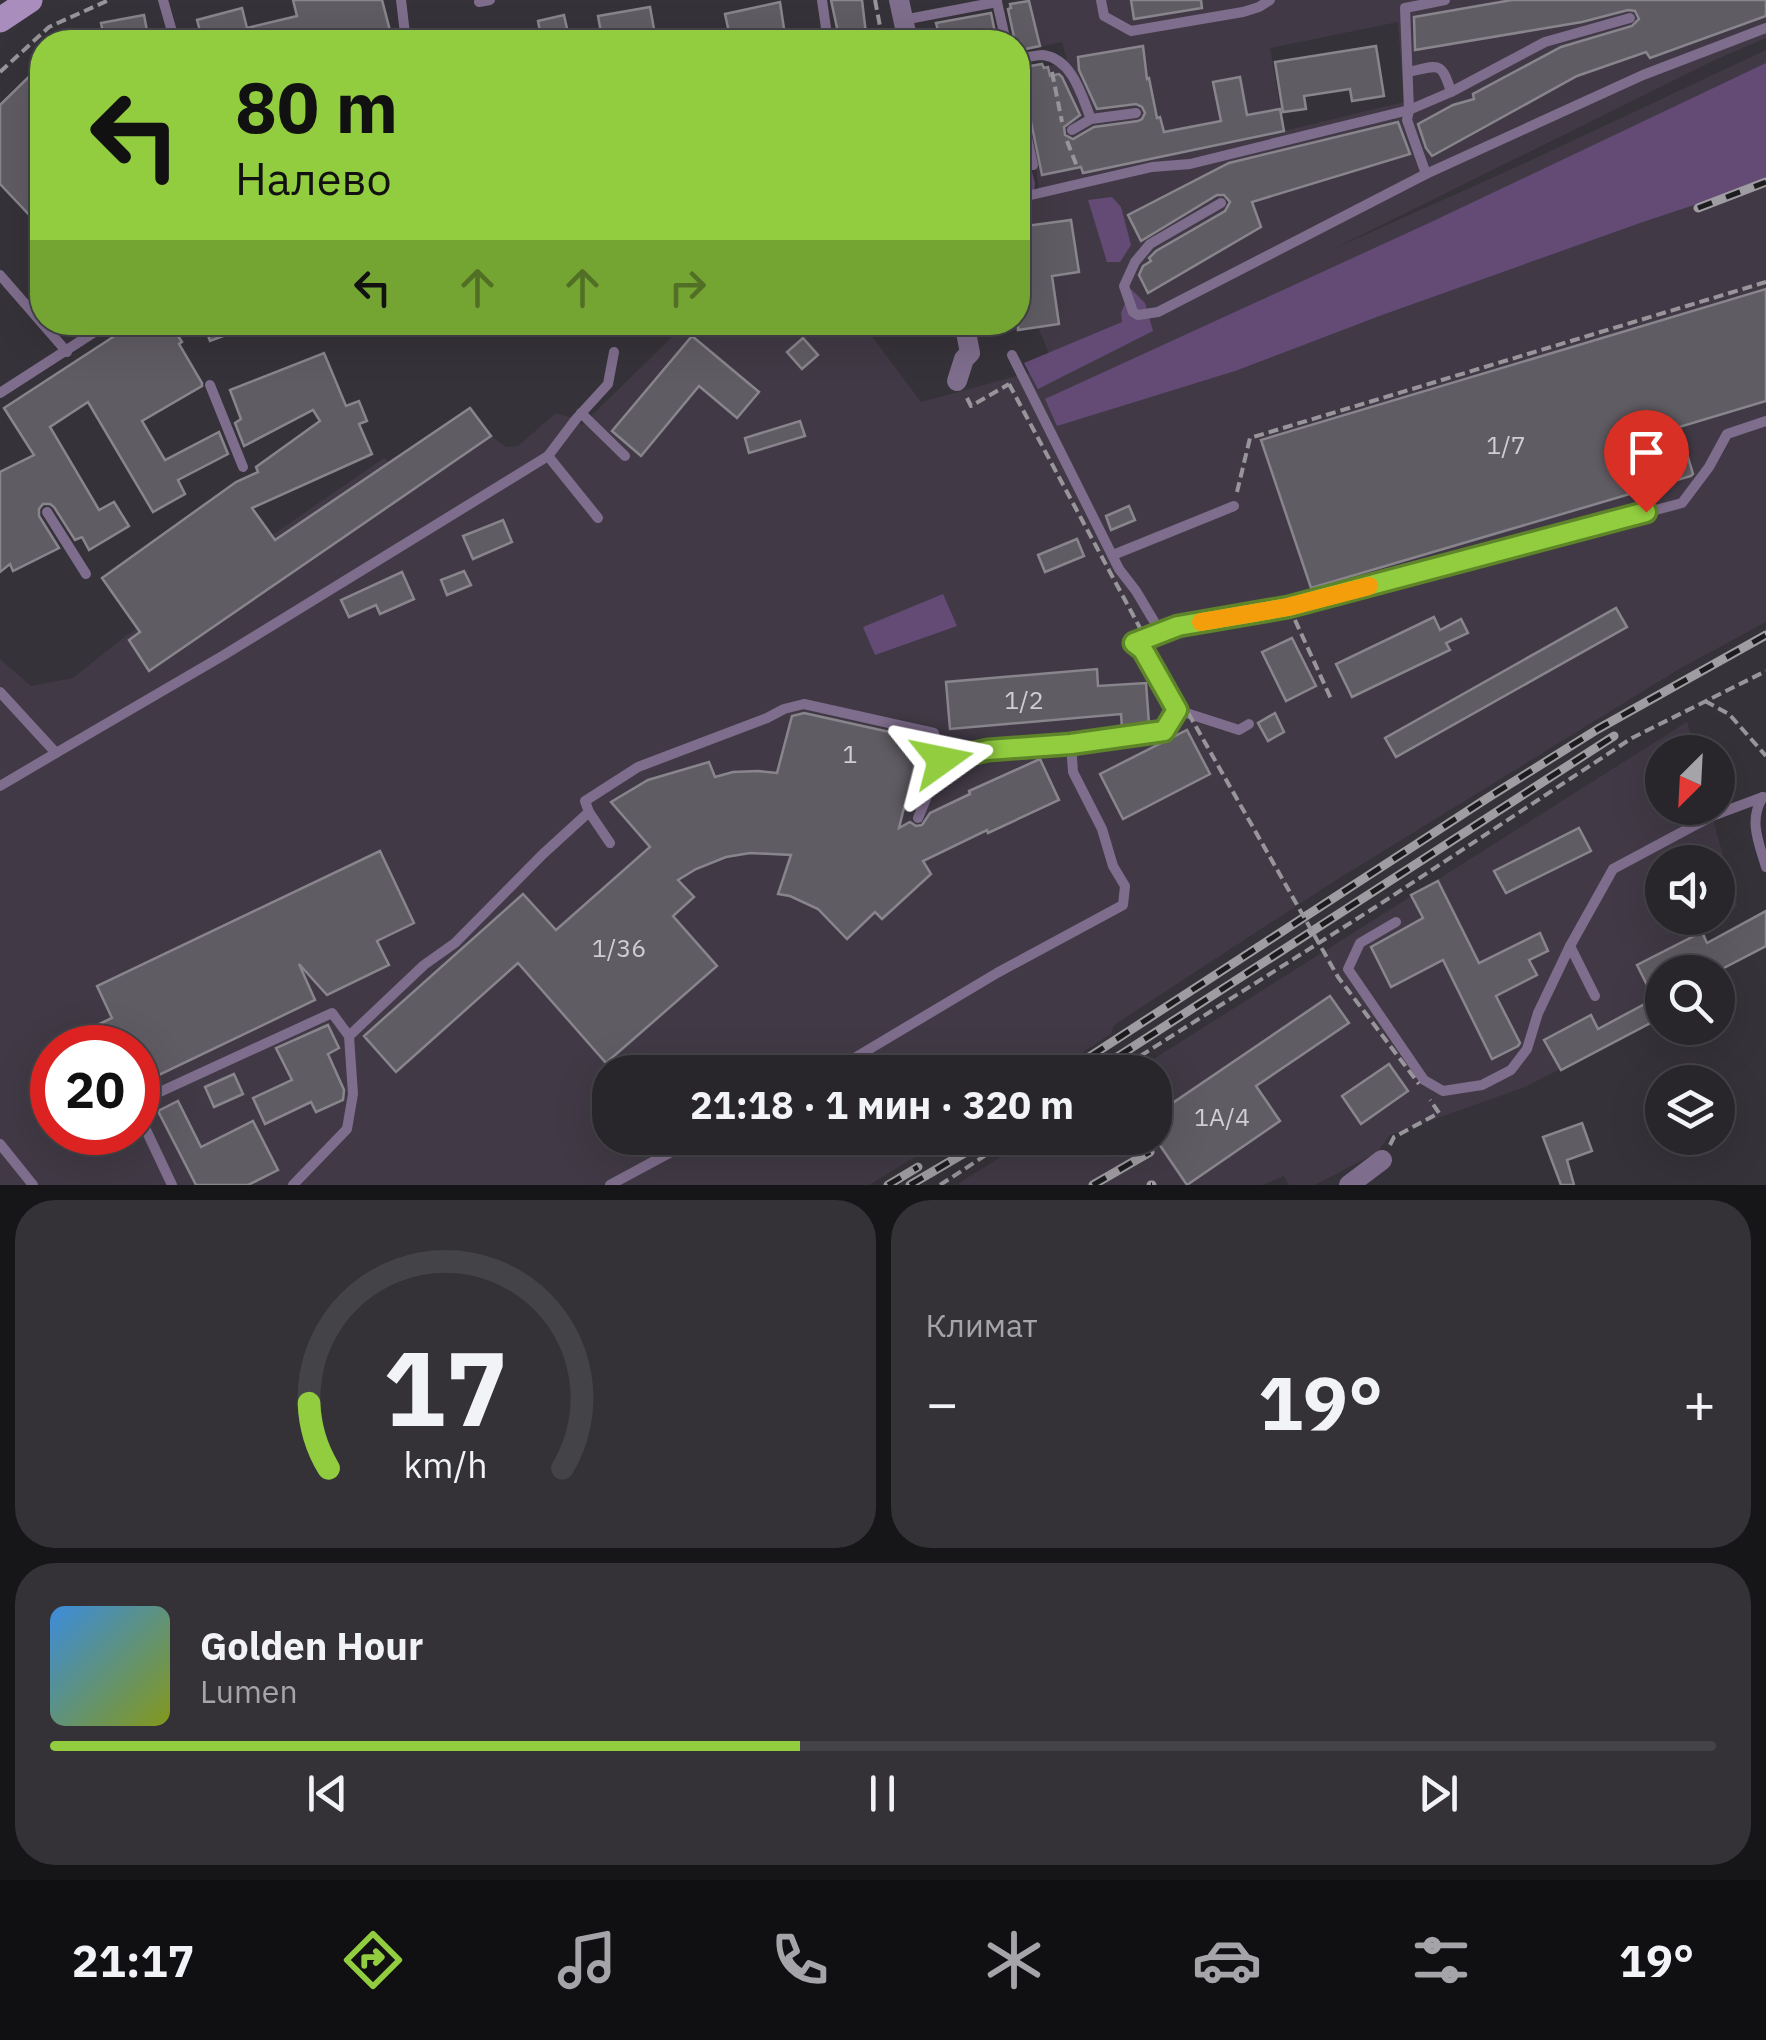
<!DOCTYPE html>
<html lang="ru">
<head>
<meta charset="utf-8">
<style>
  :root { --surface:#28262b; --page:#343237; --text:#f1f3f6; --muted:#a5a5a9; --line:#444347; --accent:#91cd3f }
  body { margin:0; font-family:"IBM Plex Sans",sans-serif; background:var(--page); color:var(--text); height:100vh; display:flex; flex-direction:column; font-size:38px; white-space:nowrap }
  * { box-sizing:border-box; margin:0 }
  p { font-size:32px; color:var(--muted) }
  .icon { flex:none; width:55px; height:55px; fill:none; stroke:currentColor; stroke-width:2; stroke-linecap:round; stroke-linejoin:round }
  .map { position:relative; height:1185px; overflow:hidden }
  .panel { display:flex; flex-direction:column; gap:15px; padding:15px; background:#161518; flex:1 }
  .panel>* { flex:none }
  .top-card { position:absolute; left:30px; top:30px; width:1000px; height:305px; border-radius:40px; box-shadow:0 10px 40px #0002,0 0 0 2px var(--line); background:#91cd3f; color:#111; overflow:hidden }
  .needle { width:65px; rotate:204deg }
  .fabs { position:absolute; left:1645px; top:735px; display:grid; gap:20px }
  .fabs a { display:grid; place-items:center; width:90px; height:90px; border-radius:50%; background:var(--surface); box-shadow:0 10px 40px #0002,0 0 0 2px var(--line); font-size:50px }
  .speed { position:absolute; left:30px; top:1025px; display:flex; gap:20px; font-size:50px; font-weight:700; text-align:center }
  .speed>* { display:grid; place-content:center; width:130px; height:130px; border-radius:50%; background:var(--surface); box-shadow:0 10px 40px #0002,0 0 0 2px var(--line); line-height:1 }
  .speed .limit { border:15px solid #d22; background:#fff; color:#111 }
  .pin { position:absolute; display:grid; place-items:center; width:85px; height:85px; color:#fff; margin:-102px -42px; border-radius:50% 50% 50% 0; rotate:-45deg; box-shadow:0 0 10px #0007 }
  .pin .icon { rotate:45deg }
  .me { position:absolute; width:110px; margin:-55px; rotate:78deg; stroke-linejoin:round; filter:drop-shadow(0 0 8px #0008) }
  .turn { display:flex; align-items:center; gap:35px; height:210px; padding:0 40px; font-size:45px }
  .turn .icon { width:130px; height:130px; stroke-width:2.5 }
  .turn b { display:block; font-size:70px; line-height:85px }
  .lanes { display:flex; align-items:center; height:95px; padding:0 40px; background:#0003; justify-content:center; gap:50px; direction:ltr }
  .lanes .off { opacity:.35 }
  .big { font-size:75px; font-weight:700; line-height:1.1 }
  .panel .widget { flex:1; display:flex; flex-direction:column; justify-content:center; gap:15px; min-width:0; padding:0 35px; border-radius:40px; background:var(--page) }
  .panel .dial { align-items:center; gap:0 }
  .dial svg { height:260px; overflow:visible; fill:none; stroke:var(--line); stroke-width:7; stroke-linecap:round; text-anchor:middle }
  .dial text { fill:var(--text); stroke:none }
  .song { display:flex; align-items:center; gap:30px }
  .cover { width:120px; height:120px; border-radius:15px; background:linear-gradient(135deg,hsl(210 70% 55%),hsl(70 70% 35%)) }
  .played { height:10px; border-radius:5px; background:linear-gradient(90deg,var(--accent) 45%,var(--line) 45%) }
  .keys { display:flex; justify-content:space-around; direction:ltr }
  .heat { display:flex; justify-content:space-between; align-items:center; font-size:55px; direction:ltr }
  .panel .tiles { flex:1; display:grid; gap:15px; grid-template-columns:1fr 1fr }
  .widget:last-child { grid-column:span 2 }
  .trip { position:absolute; left:592px; top:1055px; width:580px; height:100px; border-radius:40px; background:var(--surface); box-shadow:0 10px 40px #0002,0 0 0 2px var(--line); font-weight:700; line-height:100px; text-align:center }
  .tab-bar { display:flex; height:160px; justify-content:space-around; align-items:center; background:#100f11; color:var(--muted) }
  .tab-bar .icon { width:70px; height:70px }
  .tab-bar .selected { color:var(--accent) }
  .tab-bar b { font-size:45px; color:var(--text) }
  .map>svg:first-child { display:block }
  .built { fill:#413a46; fill-rule:evenodd }
  .green { fill:#634b75 }
  .building { fill:#605c63; stroke:#89858d; stroke-width:2.5 }
  .lines { fill:none; stroke-linecap:round; stroke-linejoin:round }
  .path { stroke:#98959b; stroke-width:4; stroke-dasharray:10 5; stroke-linecap:butt }
  .lane { stroke:#7e6d8c; stroke-width:10 }
  .street { stroke:#7e6d8c; stroke-width:20 }
  .secondary { stroke:#a88dbd; stroke-width:25 }
  .rail-casing { stroke:#a09da2; stroke-width:9 }
  .rail { stroke:#1c1b1e; stroke-width:5; stroke-dasharray:15; stroke-linecap:butt }
  .path-bridge { stroke:#98959b; stroke-width:4; stroke-dasharray:10 5; stroke-linecap:butt }
  .route-casing { stroke:#5e8529; stroke-width:25 }
  .route { stroke:#91cd3f; stroke-width:18 }
  .slow { stroke:#f59e0b; stroke-width:18 }
  .labels { text-anchor:middle; dominant-baseline:central; stroke-width:8; stroke-linejoin:round; paint-order:stroke }
  .number-label { font-size:25px; fill:#d0ced3 }
</style>
</head>
<body>
<div class="map">
<svg width="1766" height="1185" viewBox="0 0 1766 1185">
  <rect width="100%" height="100%" fill="#363239"/>
  <g class="built">
    <path d="M 1029,0 L 1766,0 L 1766,38 L 1717,59 L 1331,250 L 1523,164 L 1766,50 L 1766,622 L 1679,669 L 1333,882 L 1114,1025 L 1111,1034 L 1052,1072 L 610,1072 L 610,1138 L 946,1138 L 869,1185 L 0,1185 L 0,659 L 31,686 L 73,678 L 123,638 L 384,458 L 389,462 L 470,408 L 491,436 L 506,447 L 518,446 L 556,413 L 576,419 L 582,425 L 685,324 L 862,323 L 921,402 L 1054,366 L 1038,327 L 996,333 L 994,323 L 1018,322 L 1018,202 L 1040,196 L 1021,73 L 1048,67 L 1067,59 L 1062,42 L 1040,47 ZM 1398,22 L 1404,102 L 1284,131 L 1270,48 ZM 52,1048 L 138,1048 L 138,1132 L 52,1132 Z"/>
    <path d="M 1687,722 L 1696,752 L 1662,752 L 1662,808 L 1710,808 L 1737,906 L 1702,932 L 1723,973 L 1718,976 L 1718,972 L 1662,972 L 1662,1017 L 1525,1087 L 1390,1135 L 1376,1153 L 1315,1185 L 1289,1185 L 1284,1176 L 1263,1185 L 959,1185 L 959,1183 L 1031,1138 L 1155,1138 L 1155,1072 L 1133,1072 ZM 1662,862 L 1718,862 L 1718,918 L 1662,918 Z"/>
  </g>
  <g class="green">
    <polygon points="1766,63 1766,178 1742,189 1640,223 1382,315 1235,371 1057,426 1045,399 1429,223"/>
    <polygon points="1018,120 1035,183 1034,192 1018,193"/>
    <polygon points="1112,197 1121,207 1131,245 1120,262 1107,262 1088,200"/>
    <polygon points="1131,289 1145,303 1153,331 1038,389 1024,363 1122,322 1121,313"/>
    <polygon points="943,594 957,626 875,655 863,627"/>
  </g>
  <g class="building">
    <polygon points="293,0 382,0 393,42 203,42 197,20 242,8 247,28 297,16"/>
    <polygon points="831,0 862,0 867,42 840,42"/>
    <polygon points="1131,0 1201,0 1202,8 1134,19"/>
    <polygon points="1512,0 1766,0 1766,16 1650,58 1646,52 1577,76 1432,156 1426,148 1418,124 1453,105 1474,99 1473,94 1561,47 1632,26 1639,19 1635,11 1628,10 1582,22 1415,50 1414,17"/>
    <polygon points="1029,1 1040,46 1021,50 1020,42 1015,42 1008,9 1011,8 1010,4"/>
    <polygon points="780,2 786,42 731,42 725,14"/>
    <polygon points="650,7 654,29 602,38 598,16"/>
    <polygon points="991,13 997,42 941,42 936,23"/>
    <polygon points="144,15 148,36 105,42 101,23"/>
    <polygon points="564,15 570,42 542,42 538,21"/>
    <polygon points="1143,46 1147,79 1149,78 1157,118 1160,117 1164,132 1221,121 1213,82 1240,77 1247,115 1280,109 1284,131 1083,173 1081,167 1042,175 1021,73 1027,71 1025,67 1042,64 1044,68 1048,67 1050,76 1059,74 1062,77 1080,115 1064,127 1065,135 1073,139 1094,127 1138,121 1142,119 1145,113 1142,107 1136,104 1097,109 1079,70 1078,57"/>
    <polygon points="1376,46 1384,96 1352,101 1350,89 1304,96 1306,109 1283,112 1275,62"/>
    <polygon points="42,64 42,214 35,221 0,184 0,105"/>
    <polygon points="1398,122 1410,154 1252,202 1261,227 1148,293 1139,275 1143,266 1151,261 1149,258 1156,251 1225,211 1230,202 1224,195 1217,195 1141,241 1128,215 1229,163"/>
    <polygon points="1071,220 1079,272 1052,276 1059,324 1018,330 1018,227"/>
    <polygon points="1766,289 1766,401 1679,427 1693,474 1691,476 1311,588 1261,440"/>
    <polygon points="136,322 169,322 182,342 179,344 202,383 202,386 142,421 165,460 219,432 228,454 178,480 185,494 153,512 88,402 50,427 99,510 114,502 129,526 89,550 82,537 75,540 54,507 50,504 43,504 39,509 39,516 59,548 13,571 10,564 0,572 0,472 34,455 4,408"/>
    <polygon points="203,322 256,322 256,324 210,341"/>
    <polygon points="692,336 759,392 737,418 699,386 641,456 612,431"/>
    <polygon points="803,338 818,355 802,369 787,352"/>
    <polygon points="324,353 346,406 359,401 367,421 359,424 372,454 252,508 275,540 470,408 491,436 149,671 129,640 140,632 102,578 236,482 258,472 256,467 320,421 313,410 244,446 235,423 241,419 230,390"/>
    <polygon points="800,421 805,436 749,453 745,438"/>
    <polygon points="1129,506 1135,520 1111,530 1106,516"/>
    <polygon points="503,520 512,542 473,559 463,536"/>
    <polygon points="1077,539 1084,556 1045,572 1038,555"/>
    <polygon points="464,571 471,585 447,595 441,580"/>
    <polygon points="402,572 414,599 380,614 376,605 349,617 341,600"/>
    <polygon points="1616,608 1627,627 1396,757 1385,738"/>
    <polygon points="1434,617 1440,630 1461,619 1468,633 1446,643 1450,650 1352,697 1336,664"/>
    <polygon points="1292,638 1316,686 1286,701 1262,652"/>
    <polygon points="1097,669 1098,686 1146,683 1149,724 1122,728 1121,714 950,729 946,682"/>
    <polygon points="804,713 921,739 899,828 910,822 916,826 922,825 930,813 970,794 969,791 1040,759 1059,800 988,833 987,830 923,861 931,874 882,919 875,912 847,939 818,909 790,896 778,894 791,855 750,853 726,857 696,869 678,880 694,897 673,916 717,966 606,1063 518,963 396,1072 364,1036 523,894 556,930 650,847 611,802 648,780 709,762 715,777 733,772 758,771 777,773 792,716"/>
    <polygon points="1275,713 1284,732 1268,741 1258,723"/>
    <polygon points="1187,730 1210,774 1123,819 1100,774"/>
    <polygon points="1579,828 1591,851 1506,893 1494,871"/>
    <polygon points="380,851 414,923 377,941 389,965 327,995 299,964 315,1000 138,1085 138,1048 50,1048 112,1018 97,986"/>
    <polygon points="1438,881 1479,963 1540,933 1548,951 1529,960 1537,975 1496,996 1520,1043 1518,1046 1492,1059 1443,960 1391,987 1371,947 1423,918 1411,895"/>
    <polygon points="1766,911 1766,946 1716,972 1662,972 1662,1017 1561,1070 1544,1040 1591,1015 1598,1029 1654,999 1637,965 1702,932 1707,943"/>
    <polygon points="1330,996 1349,1023 1256,1086 1280,1121 1187,1185 1155,1138 1155,1115"/>
    <polygon points="328,1025 339,1048 328,1054 344,1090 343,1100 316,1112 311,1102 265,1124 253,1098 292,1080 276,1048"/>
    <polygon points="1389,1064 1408,1091 1361,1124 1342,1096"/>
    <polygon points="234,1074 243,1094 214,1107 205,1087"/>
    <polygon points="178,1101 201,1147 253,1121 278,1170 248,1185 196,1185 158,1111"/>
    <polygon points="1582,1123 1592,1151 1567,1160 1574,1185 1561,1185 1543,1137"/>
  </g>
  <g class="lines">
    <g class="path">
      <polyline points="875,0 883,42"/>
      <polyline points="0,72 49,27 109,0"/>
      <polyline points="1052,72 1062,122"/>
      <polyline points="1067,141 1078,169"/>
      <polyline points="967,398 971,406 1009,384"/>
      <polyline points="1237,492 1250,438 1766,282"/>
      <polyline points="1295,620 1332,701"/>
      <polyline points="1705,701 1729,714 1766,756"/>
      <polyline points="1115,1072 1374,908 1632,738 1766,671"/>
      <polyline points="1390,1145 1394,1137 1439,1113 1430,1100"/>
      <polyline points="940,1185 1012,1138"/>
    </g>
    <g class="lane">
      <polyline points="163,0 175,42"/>
      <polyline points="401,0 406,42"/>
      <polyline points="822,0 828,42"/>
      <polyline points="1101,0 1104,16 1131,31 1243,12 1259,7 1270,0"/>
      <polyline points="479,2 490,0"/>
      <polyline points="997,2 1006,42"/>
      <polyline points="903,20 997,2 997,0"/>
      <polyline points="75,33 80,42"/>
      <path d="M 1018,59 C 1025,58 1035,55 1043,55 C 1073,59 1082,97 1091,119 L 1136,113"/>
      <path d="M 1408,72 C 1438,66 1441,59 1451,92"/>
      <polyline points="1018,96 1033,165"/>
      <polyline points="1072,130 1091,119"/>
      <polyline points="1426,174 1643,75 1766,28"/>
      <polyline points="1018,198 1152,167 1190,164 1409,110 1451,92 1545,42 1630,18"/>
      <polyline points="1221,203 1150,244 1135,262 1124,286 1133,312 1138,315 1158,312 1426,174 1407,120 1409,110 1405,8 1445,0"/>
      <polyline points="0,275 67,352"/>
      <polyline points="1012,355 1119,569 1136,591 1161,633"/>
      <polyline points="210,385 243,467"/>
      <polyline points="0,393 110,322"/>
      <polyline points="581,413 625,456"/>
      <polyline points="47,512 86,574"/>
      <polyline points="598,518 548,456 576,419 608,384 614,352"/>
      <polyline points="1113,555 1234,506"/>
      <polyline points="0,692 56,753 224,655 548,456"/>
      <polyline points="1177,710 1239,730 1249,724"/>
      <polyline points="0,786 56,753"/>
      <path d="M 1763,797 C 1748,820 1759,843 1766,867"/>
      <polyline points="918,818 942,760 988,750 1071,744"/>
      <polyline points="610,843 589,812 585,801 638,767 767,718 784,709 804,704 934,733 942,760"/>
      <polyline points="1396,922 1360,943 1348,969 1424,1080 1443,1091 1482,1085 1511,1070 1527,1049 1538,1013 1570,946"/>
      <polyline points="1595,996 1570,946 1613,869 1712,816 1763,797"/>
      <polyline points="831,1072 997,973 1123,905 1125,886 1113,866 1102,829 1073,772 1071,744 1164,731 1177,710 1143,650 1134,643 1178,626 1288,607 1682,503 1709,467 1727,434 1766,421"/>
      <polyline points="52,1094 52,1096"/>
      <polyline points="138,1102 332,1013 349,1036"/>
      <polyline points="138,1113 172,1185"/>
      <polyline points="0,1144 33,1185"/>
      <polyline points="293,1185 347,1129 353,1094 349,1036 424,965 455,943 543,854 589,812"/>
      <polyline points="610,1185 697,1138"/>
    </g>
    <g class="street">
      <polyline points="899,0 908,42"/>
      <polyline points="957,381 964,359 970,353 964,322"/>
      <polyline points="1349,1185 1382,1160"/>
    </g>
    <polyline class="secondary" points="0,20 30,0"/>
    <defs>
      <g id="rail">
        <polyline points="1698,208 1766,182"/>
        <polyline points="1066,1072 1486,799 1598,729 1766,635"/>
        <polyline points="1094,1072 1614,736"/>
        <polyline points="888,1185 918,1167"/>
        <polyline points="910,1185 990,1138"/>
        <polyline points="1093,1185 1150,1152"/>
        <polyline points="1151,1185 1152,1185"/>
      </g>
    </defs>
    <use href="#rail" class="rail-casing"/>
    <use href="#rail" class="rail"/>
    <polyline class="path-bridge" points="1009,384 1140,628 1338,977 1419,1084"/>
  </g>
  <g class="lines">
    <defs>
      <polyline id="route" points="942,760 988,750 1071,744 1164,731 1177,710 1143,650 1134,643 1178,626 1288,607 1646,512"/>
    </defs>
    <use href="#route" class="route-casing"/>
    <use href="#route" class="route"/>
    <polyline class="slow" points="1201,622 1288,607 1369,586"/>
  </g>
  <g class="labels">
    <g class="number-label">
      <text x="1506" y="444">1/7</text>
      <text x="1024" y="699">1/2</text>
      <text x="850" y="753">1</text>
      <text x="619" y="947">1/36</text>
      <text x="1222" y="1116">1А/4</text>
    </g>
  </g>
</svg>
<div class="fabs">
<a><svg class="needle" viewBox="-14 -14 28 28"><path d="M0-13l5 13h-10z" fill="#e53935"/><path d="M0 13l5-13h-10z" fill="#a5a5a9"/></svg></a>
<a><svg class="icon" aria-label="sound" viewBox="0 0 24 24"><path d="M4 9h4l5-4v14l-5-4H4zM17 9q2 3 0 6"/></svg></a>
<a><svg class="icon" aria-label="search" viewBox="0 0 24 24"><circle cx="10" cy="10" r="6"/><path d="M15 15l6 6"/></svg></a>
<a><svg class="icon" aria-label="layers" viewBox="0 0 24 24"><path d="M12 4l9 5-9 5-9-5zM3 14l9 5 9-5"/></svg></a>
</div>
<div class="speed"><div class="limit">20</div></div>
<div class="pin" style="left:1646px;top:512px;background:#d93025"><svg class="icon" aria-label="arrive" viewBox="0 0 24 24"><path d="M6 21V4h12l-3 4 3 4H6"/></svg></div>
<svg class="me" style="left:942px;top:760px" viewBox="-20 -20 40 40"><path d="M0-17L14 15 0 8-14 15z" fill="#91cd3f" stroke="#fff" stroke-width="4"/></svg>
<div class="trip">21:18 · 1 мин · 320 m</div>
<div class="top-card">
<div class="turn"><svg class="icon" aria-label="left" viewBox="0 0 24 24"><path d="M17 20v-9H6M10 6l-5 5 5 5"/></svg><div><b>80 m</b>Налево</div></div>
<div class="lanes"><svg class="icon" aria-label="left" viewBox="0 0 24 24"><path d="M17 20v-9H6M10 6l-5 5 5 5"/></svg><svg class="icon off" aria-label="ahead" viewBox="0 0 24 24"><path d="M12 20V5M6 11l6-6 6 6"/></svg><svg class="icon off" aria-label="ahead" viewBox="0 0 24 24"><path d="M12 20V5M6 11l6-6 6 6"/></svg><svg class="icon off" aria-label="right" viewBox="0 0 24 24"><path d="M7 20v-9h11M14 6l5 5-5 5"/></svg></div>
</div>
</div>
<section class="panel">
<div class="tiles">
<div class="widget dial"><svg viewBox="0 0 100 80">
<path d="M14 69A42 42 0 1 1 86 69"/>
<path d="M14 69A42 42 0 0 1 8 49" stroke="#91cd3f"/>
<text x="50" y="56" font-size="32" font-weight="700">17</text>
<text x="50" y="72" font-size="11">km/h</text>
</svg></div>
<div class="widget"><p>Климат</p>
<div class="heat"><a>−</a><b class="big">19°</b><a>+</a></div>
</div>
<div class="widget">
<div class="song"><i class="cover"></i><div><b>Golden Hour</b><p>Lumen</p></div></div>
<div class="played"></div>
<div class="keys"><svg class="icon" aria-label="previous" viewBox="0 0 24 24"><path d="M18 5L8 12l10 7zM5 5v14"/></svg><svg class="icon" aria-label="pause" viewBox="0 0 24 24"><path d="M8 5v14M16 5v14"/></svg><svg class="icon" aria-label="next" viewBox="0 0 24 24"><path d="M6 5l10 7-10 7zM19 5v14"/></svg></div>
</div>
</div>
</section>
<nav class="tab-bar">
<b>21:17</b>
<svg class="icon selected" aria-label="directions" viewBox="0 0 24 24"><path d="M12 3l9 9-9 9-9-9zM9 14v-3h6M13 9l2 2-2 2"/></svg>
<svg class="icon" aria-label="music" viewBox="0 0 24 24"><path d="M9 18V5l10-2v13"/><circle cx="6" cy="18" r="3"/><circle cx="16" cy="16" r="3"/></svg>
<svg class="icon" aria-label="phone" viewBox="0 0 24 24"><path d="M5 4h4l2 5-3 2q2 4 5 5l2-3 5 2v4C11 20 4 13 5 4z"/></svg>
<svg class="icon" aria-label="climate" viewBox="0 0 24 24"><path d="M12 3v18M4 7l16 10M4 17L20 7"/></svg>
<svg class="icon" aria-label="car" viewBox="0 0 24 24"><path d="M5 17H2v-5l4-1 3-4h7l3 4 3 1v5h-3M9 17h6M6 11h13"/><circle cx="7" cy="17" r="2"/><circle cx="17" cy="17" r="2"/></svg>
<svg class="icon" aria-label="filters" viewBox="0 0 24 24"><path d="M4 7h16M4 17h16"/><circle cx="9" cy="7" r="2"/><circle cx="15" cy="17" r="2"/></svg>
<b>19°</b>
</nav>
</body>
</html>
